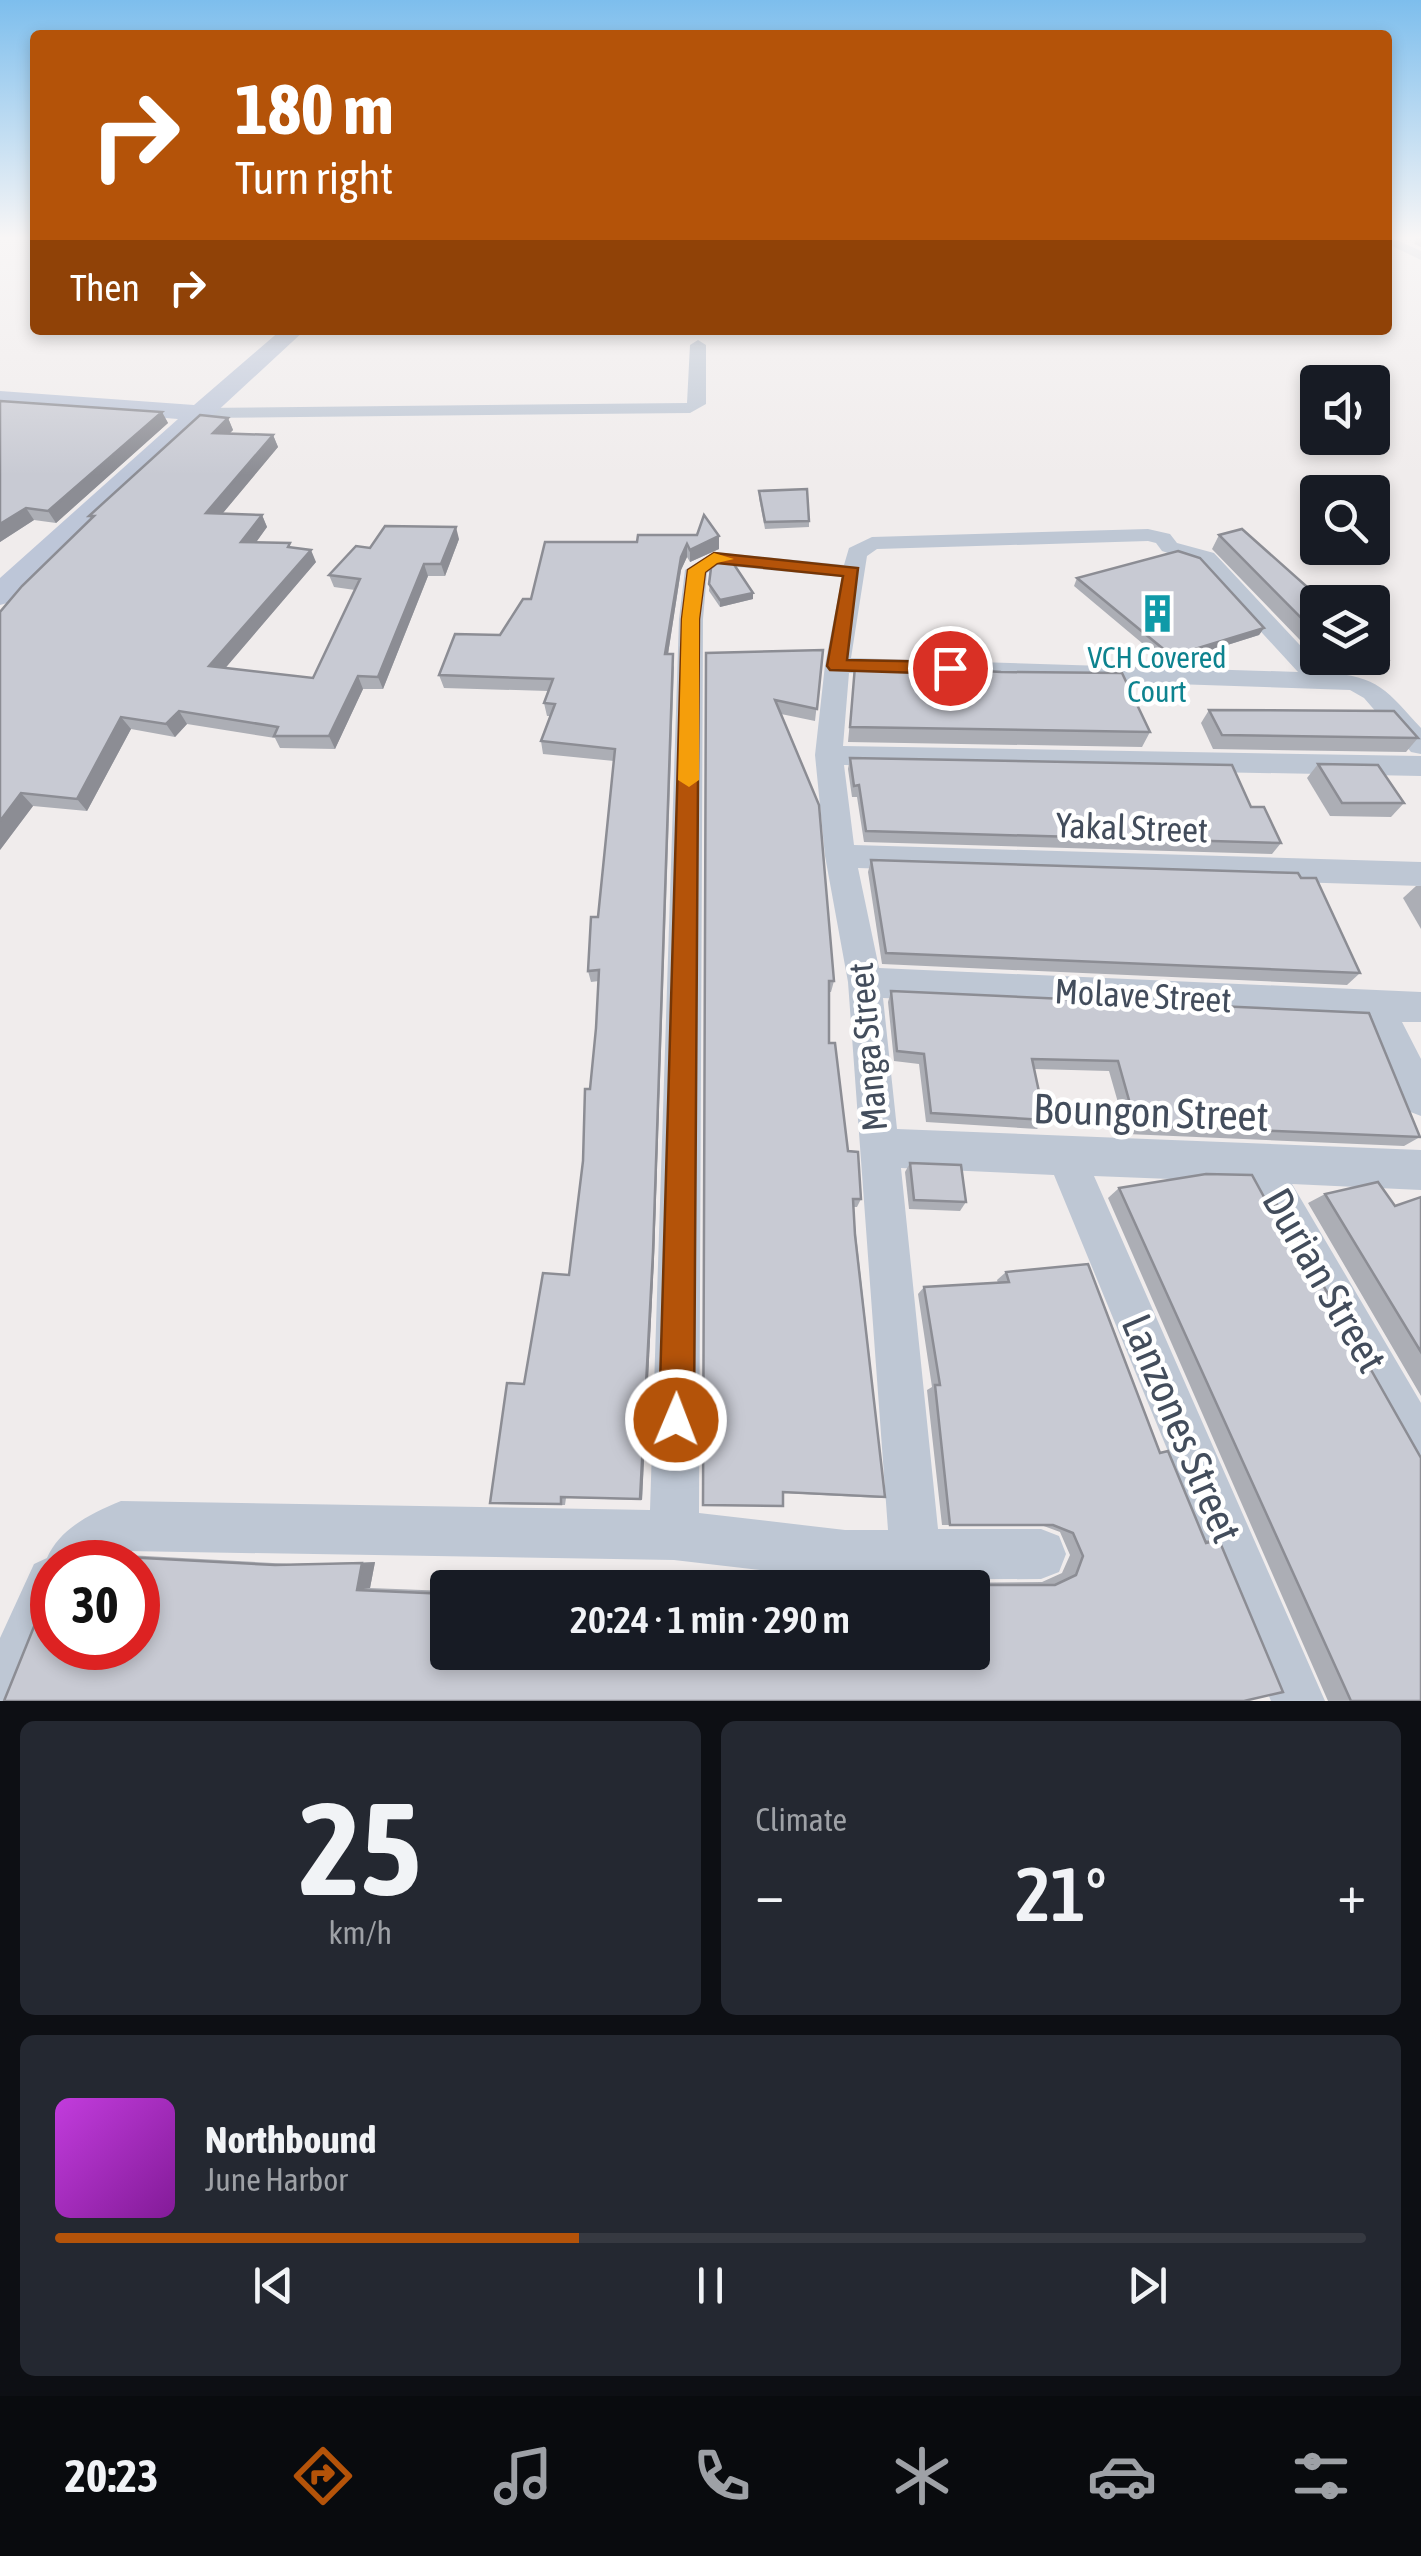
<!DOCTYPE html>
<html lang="en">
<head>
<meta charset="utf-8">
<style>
  :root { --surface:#171b24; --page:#242831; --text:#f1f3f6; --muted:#9ea1a6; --line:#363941; --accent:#b45309 }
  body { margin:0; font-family:"Asap Condensed",sans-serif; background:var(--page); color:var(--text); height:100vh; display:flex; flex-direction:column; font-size:38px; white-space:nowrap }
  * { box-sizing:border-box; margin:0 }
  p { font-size:32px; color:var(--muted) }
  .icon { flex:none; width:55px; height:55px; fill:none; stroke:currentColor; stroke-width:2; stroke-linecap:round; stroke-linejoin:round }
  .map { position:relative; height:1701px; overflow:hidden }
  .side { display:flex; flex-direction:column; gap:20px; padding:20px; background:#0d0f14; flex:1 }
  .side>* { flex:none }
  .top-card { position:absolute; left:30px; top:30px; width:1362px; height:305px; border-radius:10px; box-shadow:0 5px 15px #0003; background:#b45309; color:#fff; overflow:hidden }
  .fabs { position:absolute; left:1300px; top:365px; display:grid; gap:20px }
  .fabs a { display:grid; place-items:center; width:90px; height:90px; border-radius:10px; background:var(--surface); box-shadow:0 5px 15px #0003; font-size:50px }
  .speed { position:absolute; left:30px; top:1540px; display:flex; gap:20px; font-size:50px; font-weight:700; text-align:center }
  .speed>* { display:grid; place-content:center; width:130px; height:130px; border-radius:50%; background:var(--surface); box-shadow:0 5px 15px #0003; line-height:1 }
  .speed .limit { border:15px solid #d22; background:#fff; color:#111 }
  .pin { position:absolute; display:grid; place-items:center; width:85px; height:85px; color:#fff; margin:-42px; border:5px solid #fff; border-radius:50%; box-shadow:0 2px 10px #0007 }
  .me { position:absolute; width:110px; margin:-55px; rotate:1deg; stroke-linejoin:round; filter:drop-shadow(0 0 8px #0008) }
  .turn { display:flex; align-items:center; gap:35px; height:210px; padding:0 40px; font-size:45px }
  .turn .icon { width:130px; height:130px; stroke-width:2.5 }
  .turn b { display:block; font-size:70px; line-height:85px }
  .then { display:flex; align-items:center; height:95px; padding:0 40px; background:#0003; gap:20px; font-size:38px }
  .big { font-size:75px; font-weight:600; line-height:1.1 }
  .side .widget { flex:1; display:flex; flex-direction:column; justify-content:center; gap:15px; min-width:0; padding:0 35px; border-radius:15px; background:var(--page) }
  .side .dial { align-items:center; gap:0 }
  .dial b { font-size:130px; line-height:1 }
  .song { display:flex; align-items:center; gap:30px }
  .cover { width:120px; height:120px; border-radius:15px; background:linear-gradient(135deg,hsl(290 70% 55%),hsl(290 70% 35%)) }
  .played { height:10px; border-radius:5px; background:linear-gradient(90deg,var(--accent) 40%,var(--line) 40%) }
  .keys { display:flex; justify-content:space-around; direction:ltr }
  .heat { display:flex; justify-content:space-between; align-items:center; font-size:55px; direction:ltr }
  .side .tiles { flex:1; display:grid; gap:20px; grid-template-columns:1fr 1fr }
  .widget:last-child { grid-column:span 2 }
  .trip { position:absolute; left:430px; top:1570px; width:560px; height:100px; border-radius:10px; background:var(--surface); box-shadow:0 5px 15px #0003; font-weight:600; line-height:100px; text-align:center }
  .tabs { display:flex; height:160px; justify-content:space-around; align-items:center; background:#090b0e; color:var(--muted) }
  .tabs .icon { width:70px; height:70px }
  .tabs .selected { color:var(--accent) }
  .tabs b { font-size:45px; color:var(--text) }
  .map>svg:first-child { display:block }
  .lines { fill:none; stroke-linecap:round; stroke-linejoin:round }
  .street { fill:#bec7d4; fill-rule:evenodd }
  .secondary { fill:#bdc6d8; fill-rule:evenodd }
  .wall { fill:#acaeb5 }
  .shaded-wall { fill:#8c8d94 }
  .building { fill:#c8cad3; stroke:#8c8d94; stroke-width:2.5 }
  .route { fill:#b45309; stroke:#753606; stroke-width:2.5 }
  .slow { fill:#f59e0b }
  .labels { text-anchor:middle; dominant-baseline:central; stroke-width:9; stroke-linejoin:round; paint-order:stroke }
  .far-culture-label { font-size:30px; fill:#0d838f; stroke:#fff }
  .street-label { font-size:35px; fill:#434d5c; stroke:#fff }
  .near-street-label { font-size:42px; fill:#434d5c; stroke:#fff }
</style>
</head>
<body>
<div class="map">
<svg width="1421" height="1701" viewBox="0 0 1421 1701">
  <rect width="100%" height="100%" fill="#f0ecec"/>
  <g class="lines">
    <g class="street">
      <polygon points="1388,236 1421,251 1421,260 1388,244"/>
      <polygon points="698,340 706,345 706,404 690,413 199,418 190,413 199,408 687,403 690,345"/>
      <path d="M 1148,529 L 1170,534 L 1177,543 L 1214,553 L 1326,673 C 1378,675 1388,692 1421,728 L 1421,754 L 1411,752 L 1364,698 L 1350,690 L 849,673 L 843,746 L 1421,756 L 1421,776 L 844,765 L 854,845 L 1421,862 L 1421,886 L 858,868 L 879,968 L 1421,992 L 1421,1022 L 1402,1022 L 1421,1059 L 1421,1116 L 1408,1111 L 1366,1020 L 883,998 L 897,1129 L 1421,1150 L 1421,1190 L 1292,1184 L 1421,1403 L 1421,1472 L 1404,1465 L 1247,1182 L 1094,1176 L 1325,1701 L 1271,1701 L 1054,1175 L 901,1168 L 938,1529 L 1041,1529 L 1059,1536 L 1066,1554 L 1059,1572 L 1041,1579 L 845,1580 L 674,1560 L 126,1551 L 107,1562 L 52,1562 L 52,1641 L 27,1701 L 0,1701 L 0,1638 L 34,1564 L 47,1558 C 60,1528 92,1513 121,1501 L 650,1510 L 679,619 L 685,570 L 714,552 L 844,565 L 849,548 L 872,537 ZM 1148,541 L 1156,543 L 1162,551 L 1198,563 L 1298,672 L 851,658 L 867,556 L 877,549 ZM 718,565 L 842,577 L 825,665 L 815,755 L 825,856 L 848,982 L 888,1530 L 845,1530 L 699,1513 L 703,619 L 707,573 Z"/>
    </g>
    <polygon class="secondary" points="281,330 305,330 11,602 0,605 0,578 178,419 0,405 0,391 194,405"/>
  </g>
  <g class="wall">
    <polygon points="1417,236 1421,236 1421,247 1414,244"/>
    <polygon points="0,401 162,412 168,423 56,523 34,520 0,542"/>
    <polygon points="228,418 233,430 229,434 273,435 278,447 222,514 262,515 267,527 256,542 292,547 316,562 225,668 313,678 355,590 334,587 329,575 370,548 459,539 445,576 428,576 383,689 363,689 335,749 280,748 275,738 187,724 175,737 131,729 87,811 33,806 0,850 91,519 89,516"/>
    <polygon points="759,491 809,521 809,527 765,529 759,498"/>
    <polygon points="1219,535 1318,602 1318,658 1372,658 1387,659 1376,673 1328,669 1212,549"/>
    <polygon points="719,536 719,549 690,562 687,557 681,570 668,654 674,667 654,1259 642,1500 566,1498 565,1505 496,1504 524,1384 569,1275 583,1161 596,1028 599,981 591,982 588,971 598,917 614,761 543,754 541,741 551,716 547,716 544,703 548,691 444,688 439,675 500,635 531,599 637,542"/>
    <polygon points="711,568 753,599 720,607 709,591"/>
    <polygon points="1077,578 1264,628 1259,635 1167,664 1074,586"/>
    <polygon points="823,650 815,721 781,714 834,981 831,992 829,992 829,1043 848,1151 861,1199 857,1207 853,1207 885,1497 880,1498 783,1493 706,653"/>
    <polygon points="855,666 1150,732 1142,747 848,742"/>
    <polygon points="1209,710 1418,738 1406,752 1213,749 1201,723"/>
    <polygon points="850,758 1251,807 1281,843 1272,854 864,842 857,797 852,797 848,769"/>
    <polygon points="1318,764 1404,803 1391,817 1330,816 1307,778"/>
    <polygon points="871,860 1360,973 1347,985 882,964 868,872"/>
    <polygon points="1416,886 1421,886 1421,929 1403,898"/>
    <polygon points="891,991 1420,1137 1404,1146 1127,1134 1109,1071 1034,1069 1045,1120 1037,1129 926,1122 919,1064 894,1061 888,1002"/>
    <polygon points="910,1163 966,1202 960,1211 909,1209 905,1172"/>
    <polygon points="1119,1188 1421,1701 1328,1701 1108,1198"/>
    <polygon points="1325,1194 1395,1206 1421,1197 1421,1396 1308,1203"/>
    <polygon points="1006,1272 1159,1452 1168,1451 1205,1540 1219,1540 1283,1692 52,1648 105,1556 127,1555 291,1564 375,1562 370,1588 448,1591 448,1652 972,1652 972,1588 936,1588 936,1583 1042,1582 1062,1573 1070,1555 1060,1532 1041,1525 942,1525 927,1390 932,1387 918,1294 924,1287 998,1283 997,1280"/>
    <polygon points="477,1573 734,1588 466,1588 468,1575"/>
    <polygon points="821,1581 843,1584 848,1586 848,1588 756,1588 756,1582"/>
  </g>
  <g class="shaded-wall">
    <polygon points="162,412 168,423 56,523 48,511"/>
    <polygon points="228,418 233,430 218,445 213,433"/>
    <polygon points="273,435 278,447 213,525 206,513"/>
    <polygon points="26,508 34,520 0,542 0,524"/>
    <polygon points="262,515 267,527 247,555 241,542"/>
    <polygon points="456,527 459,539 445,576 441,564"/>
    <polygon points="719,536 719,549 690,562 690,550"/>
    <polygon points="687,544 687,557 681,570 666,667 665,654 681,557"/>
    <polygon points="311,550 316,562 216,679 209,666"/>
    <polygon points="424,564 428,576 383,689 378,677"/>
    <polygon points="753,593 753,599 720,607 720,600"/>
    <polygon points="1264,628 1259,635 1167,664 1172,656"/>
    <polygon points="673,654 654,1259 642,1500 640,1499"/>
    <polygon points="358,676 363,689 335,749 329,736"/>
    <polygon points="179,711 187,724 175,737 166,724"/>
    <polygon points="121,717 131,729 87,811 77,799"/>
    <polygon points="21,793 33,806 0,850 0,821"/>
    <polygon points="375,1562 370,1588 357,1590 362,1563"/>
  </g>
  <g class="building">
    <polygon points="0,401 162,412 48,511 26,508 0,524"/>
    <polygon points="200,415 228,418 213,433 273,435 206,513 262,515 241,542 290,543 288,547 311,550 209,666 313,678 360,579 329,575 356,546 370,548 385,526 456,527 441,564 424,564 378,677 358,676 329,736 274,736 278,727 179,711 166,724 121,717 77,799 21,793 0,821 0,612 22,586 94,516 89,516"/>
    <polygon points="807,489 809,521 765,522 759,491"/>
    <polygon points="704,515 719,536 690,550 687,544 681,557 665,654 673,654 653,1252 640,1499 561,1497 561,1504 490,1503 507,1383 524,1384 543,1273 569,1275 583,1161 585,1089 590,1089 596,1028 599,970 588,971 591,917 598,917 615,749 541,741 555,704 544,703 553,679 439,675 455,634 500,635 523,599 531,599 545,542 637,542 638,535 697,535"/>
    <polygon points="1242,529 1324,602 1318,602 1318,635 1219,535"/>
    <polygon points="1178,551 1200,558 1264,628 1172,656 1077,578"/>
    <polygon points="719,562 733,563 753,593 720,600 709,584 711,568"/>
    <polygon points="1372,647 1387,659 1362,658 1372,658"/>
    <polygon points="823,650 817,709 775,700 819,805 834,981 829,981 829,1043 835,1043 848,1151 858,1152 861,1199 853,1199 855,1235 885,1497 783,1492 783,1506 703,1505 706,653"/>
    <polygon points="855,666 904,666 1001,672 1122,673 1150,732 850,727"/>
    <polygon points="1209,710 1394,711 1418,738 1222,735"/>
    <polygon points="850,758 1232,765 1251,807 1264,807 1281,843 866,831 859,785 854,786"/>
    <polygon points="1318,764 1378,765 1404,803 1342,803"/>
    <polygon points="871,860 1298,873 1301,878 1316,878 1360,973 886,953"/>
    <polygon points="891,991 1369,1013 1420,1137 1136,1125 1118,1061 1032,1059 1045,1120 931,1113 924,1054 897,1051"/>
    <polygon points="910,1163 961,1165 966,1202 914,1200"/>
    <polygon points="1206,1174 1252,1175 1269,1206 1277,1204 1421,1458 1421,1701 1351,1701 1119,1188"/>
    <polygon points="1378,1182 1395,1206 1421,1197 1421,1352 1325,1194"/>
    <polygon points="1088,1264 1160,1453 1168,1451 1206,1543 1219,1540 1283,1692 1244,1701 4,1701 52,1582 52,1648 138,1648 138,1562 93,1562 105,1556 275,1565 362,1563 357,1590 448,1594 448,1652 972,1652 972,1588 945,1588 945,1585 1055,1585 1076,1575 1083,1556 1073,1533 1053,1525 950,1525 935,1385 940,1385 924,1287 1009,1282 1006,1272"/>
    <polygon points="468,1575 693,1588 466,1588"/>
    <polygon points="825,1583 848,1586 848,1588 758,1588 757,1584"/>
  </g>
  <linearGradient id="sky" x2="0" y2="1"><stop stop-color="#7dbeed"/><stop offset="0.5" stop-color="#f8f6f6"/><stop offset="1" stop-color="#f8f6f6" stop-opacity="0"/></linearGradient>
  <rect width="1421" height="475" fill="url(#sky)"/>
  <polygon class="route" points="714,553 858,568 847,660 950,662 959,668 950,674 830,670 827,666 843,576 717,563 705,572 699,619 694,1420 689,1433 676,1438 664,1433 659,1420 682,619 688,570"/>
  <polygon class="slow" points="714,553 734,559 717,563 705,572 699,619 699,780 689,787 678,780 682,619 688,570"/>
  <defs>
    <symbol id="building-bare" viewBox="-9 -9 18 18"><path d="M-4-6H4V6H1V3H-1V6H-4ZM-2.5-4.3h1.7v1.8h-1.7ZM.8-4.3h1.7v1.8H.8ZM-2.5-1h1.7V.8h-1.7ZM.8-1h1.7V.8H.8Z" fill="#0f9aa8" stroke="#fff" stroke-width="2.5" paint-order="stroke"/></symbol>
  </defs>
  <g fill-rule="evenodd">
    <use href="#building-bare" x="1130" y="586" width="55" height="55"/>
  </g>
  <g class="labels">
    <g class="far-culture-label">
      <text x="1157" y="657">VCH Covered<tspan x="1157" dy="34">Court</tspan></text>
    </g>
    <g class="street-label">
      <text transform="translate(1132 827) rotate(2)">Yakal Street</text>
      <text transform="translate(1143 995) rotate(3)">Molave Street</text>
      <text transform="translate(867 1047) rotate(-95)">Manga Street</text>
    </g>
    <g class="near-street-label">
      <text transform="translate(1151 1112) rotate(2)">Boungon Street</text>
      <text transform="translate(1325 1280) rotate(60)">Durian Street</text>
      <text transform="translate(1182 1428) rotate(67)">Lanzones Street</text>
    </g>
  </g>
</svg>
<div class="fabs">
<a><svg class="icon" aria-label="sound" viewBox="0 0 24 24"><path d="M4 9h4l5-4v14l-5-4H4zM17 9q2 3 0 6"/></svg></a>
<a><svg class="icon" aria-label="search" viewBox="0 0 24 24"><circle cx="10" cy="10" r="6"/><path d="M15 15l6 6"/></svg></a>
<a><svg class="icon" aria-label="layers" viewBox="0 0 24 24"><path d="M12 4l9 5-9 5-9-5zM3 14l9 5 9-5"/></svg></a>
</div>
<div class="speed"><div class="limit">30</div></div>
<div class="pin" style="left:950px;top:668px;background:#d93025"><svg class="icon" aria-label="arrive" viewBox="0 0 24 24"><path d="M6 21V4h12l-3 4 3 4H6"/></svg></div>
<svg class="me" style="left:676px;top:1420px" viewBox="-20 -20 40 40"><circle r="17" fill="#b45309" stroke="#fff" stroke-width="3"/><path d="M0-11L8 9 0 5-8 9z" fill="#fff"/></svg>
<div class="trip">20:24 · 1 min · 290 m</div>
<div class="top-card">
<div class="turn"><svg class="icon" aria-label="right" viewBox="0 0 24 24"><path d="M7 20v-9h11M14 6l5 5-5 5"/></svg><div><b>180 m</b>Turn right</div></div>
<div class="then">Then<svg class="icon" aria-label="right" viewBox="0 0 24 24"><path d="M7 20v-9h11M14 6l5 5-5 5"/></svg></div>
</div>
</div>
<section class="side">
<div class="tiles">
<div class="widget dial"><b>25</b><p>km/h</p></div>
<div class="widget"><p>Climate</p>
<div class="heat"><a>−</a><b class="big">21°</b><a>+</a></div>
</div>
<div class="widget">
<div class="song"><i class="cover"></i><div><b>Northbound</b><p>June Harbor</p></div></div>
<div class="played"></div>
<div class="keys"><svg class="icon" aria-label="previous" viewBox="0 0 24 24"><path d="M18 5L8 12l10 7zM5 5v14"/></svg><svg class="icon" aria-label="pause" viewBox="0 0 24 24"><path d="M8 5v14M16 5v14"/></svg><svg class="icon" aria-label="next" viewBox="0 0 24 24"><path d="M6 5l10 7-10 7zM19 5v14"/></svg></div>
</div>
</div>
</section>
<nav class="tabs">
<b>20:23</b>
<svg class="icon selected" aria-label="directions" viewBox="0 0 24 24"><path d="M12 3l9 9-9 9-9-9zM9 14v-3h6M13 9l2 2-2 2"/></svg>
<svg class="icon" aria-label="music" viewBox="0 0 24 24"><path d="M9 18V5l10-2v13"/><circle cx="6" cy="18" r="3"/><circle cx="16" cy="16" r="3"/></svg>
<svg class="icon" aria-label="phone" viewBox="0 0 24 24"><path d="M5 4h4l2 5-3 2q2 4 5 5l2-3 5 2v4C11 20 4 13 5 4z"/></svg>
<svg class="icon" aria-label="climate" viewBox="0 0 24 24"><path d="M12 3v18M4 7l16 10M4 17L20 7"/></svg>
<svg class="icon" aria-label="car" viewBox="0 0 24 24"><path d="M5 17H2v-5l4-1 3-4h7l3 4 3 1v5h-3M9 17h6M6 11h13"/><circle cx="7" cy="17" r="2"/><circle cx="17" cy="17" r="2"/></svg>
<svg class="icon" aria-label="filters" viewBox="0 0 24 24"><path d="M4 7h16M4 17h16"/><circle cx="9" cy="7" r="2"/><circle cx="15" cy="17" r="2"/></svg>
</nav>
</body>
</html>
